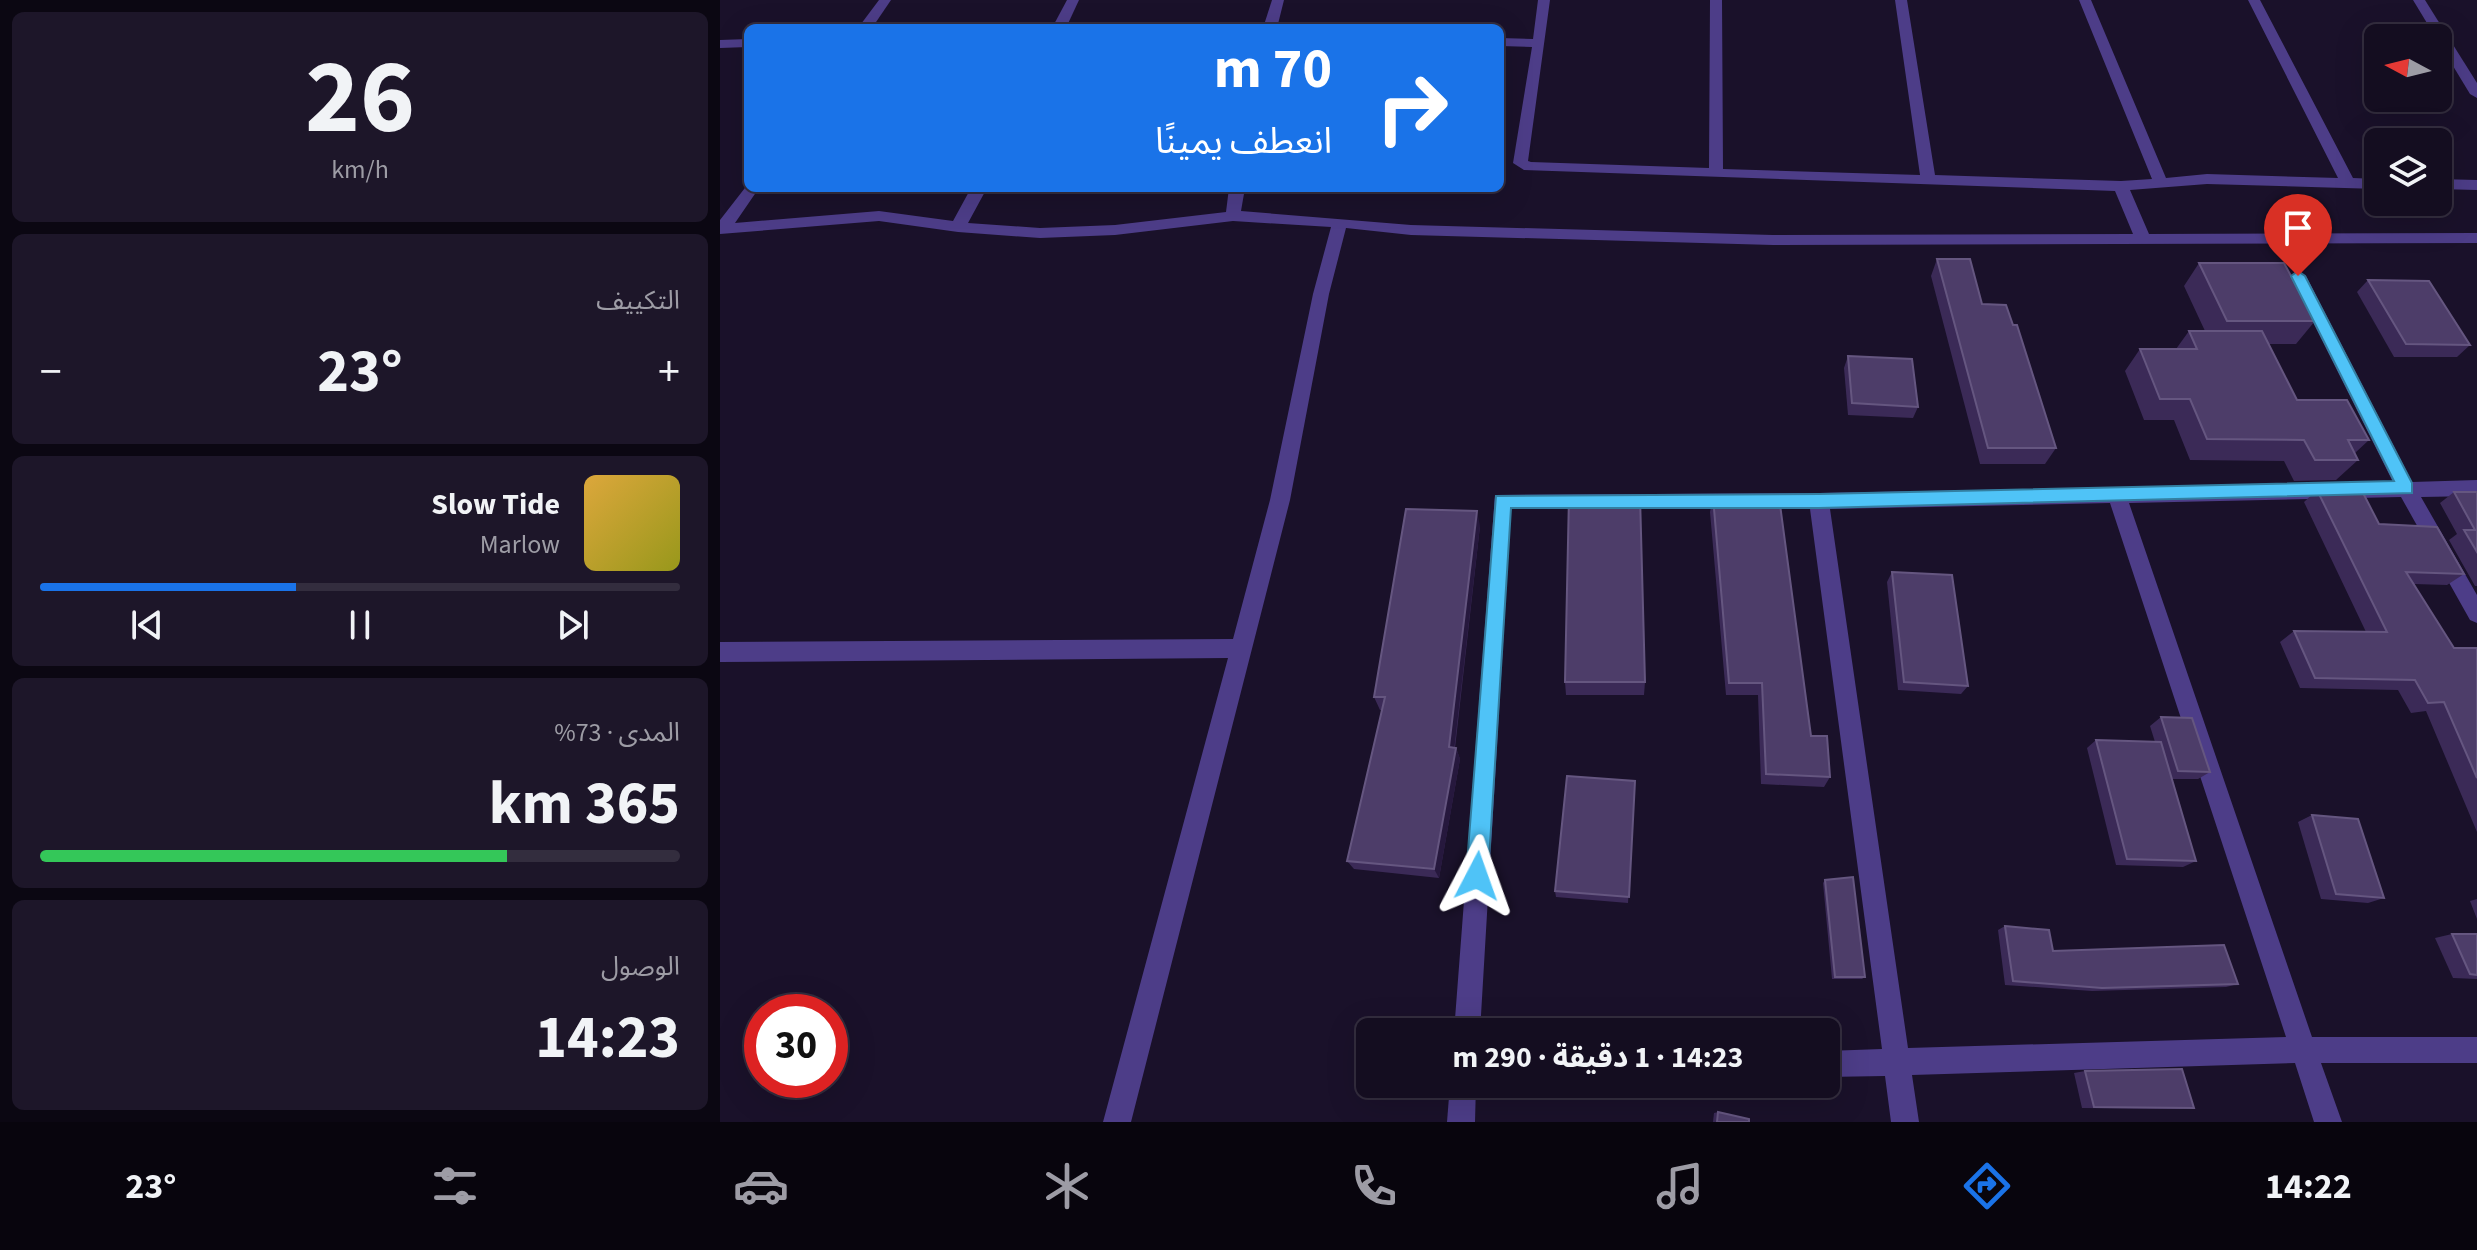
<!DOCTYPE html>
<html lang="ar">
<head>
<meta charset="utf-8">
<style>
  :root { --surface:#140d20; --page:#1d1629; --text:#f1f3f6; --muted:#9d9ca5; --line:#332d3e; --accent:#1a73e8 }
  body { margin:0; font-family:"Source Sans 3","Noto Sans Arabic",sans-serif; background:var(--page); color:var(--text); direction:rtl; height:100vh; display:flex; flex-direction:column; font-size:30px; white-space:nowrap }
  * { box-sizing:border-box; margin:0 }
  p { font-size:26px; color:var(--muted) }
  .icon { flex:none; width:44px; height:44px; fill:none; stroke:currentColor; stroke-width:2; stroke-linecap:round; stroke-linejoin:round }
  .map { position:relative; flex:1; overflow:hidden; direction:ltr }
  .details { display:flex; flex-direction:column; gap:12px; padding:12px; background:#0b0712; width:720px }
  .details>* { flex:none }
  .top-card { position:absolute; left:24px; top:24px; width:760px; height:168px; border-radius:12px; box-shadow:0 8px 32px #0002,0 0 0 2px var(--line); direction:rtl; background:#1a73e8; color:#fff; overflow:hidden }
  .needle { width:52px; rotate:277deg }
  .buttons { position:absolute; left:1644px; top:24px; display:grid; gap:16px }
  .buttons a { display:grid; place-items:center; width:88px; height:88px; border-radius:12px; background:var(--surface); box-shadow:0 8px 32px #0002,0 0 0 2px var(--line); font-size:40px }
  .speed { position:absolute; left:24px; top:994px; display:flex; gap:16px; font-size:40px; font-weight:700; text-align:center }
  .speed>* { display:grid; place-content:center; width:104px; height:104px; border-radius:50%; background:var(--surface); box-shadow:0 8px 32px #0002,0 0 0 2px var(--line); line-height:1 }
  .speed .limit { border:12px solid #d22; background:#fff; color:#111 }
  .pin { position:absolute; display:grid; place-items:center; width:68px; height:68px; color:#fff; margin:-82px -34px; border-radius:50% 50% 50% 0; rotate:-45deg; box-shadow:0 0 8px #0007 }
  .pin .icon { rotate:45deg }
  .me { position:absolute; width:88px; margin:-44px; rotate:4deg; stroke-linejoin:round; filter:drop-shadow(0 0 6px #0008) }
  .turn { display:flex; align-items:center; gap:28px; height:168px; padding:0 40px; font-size:36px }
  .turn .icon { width:104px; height:104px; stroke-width:2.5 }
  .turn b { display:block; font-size:56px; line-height:68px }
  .big { font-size:60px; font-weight:700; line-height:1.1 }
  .details .widget { flex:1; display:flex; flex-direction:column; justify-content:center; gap:12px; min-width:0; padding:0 28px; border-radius:12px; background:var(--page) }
  .details .dial { align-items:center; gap:0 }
  .dial b { font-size:104px; line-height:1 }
  .song { display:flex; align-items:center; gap:24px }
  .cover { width:96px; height:96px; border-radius:12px; background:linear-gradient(135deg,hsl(40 70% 55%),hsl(60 70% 35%)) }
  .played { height:8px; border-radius:4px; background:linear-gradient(90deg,var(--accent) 40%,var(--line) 40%) }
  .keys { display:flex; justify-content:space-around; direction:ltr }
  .heat { display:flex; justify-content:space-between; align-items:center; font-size:44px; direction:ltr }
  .charge { height:12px; border-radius:6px; background:linear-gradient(90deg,#34c759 73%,var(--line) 0) }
  .trip { position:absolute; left:636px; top:1018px; width:484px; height:80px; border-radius:12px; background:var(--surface); box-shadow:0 8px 32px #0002,0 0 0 2px var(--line); font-weight:700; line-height:80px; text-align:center; direction:rtl }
  .dock { display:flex; height:128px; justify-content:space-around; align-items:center; background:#08050d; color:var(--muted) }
  .dock .icon { width:56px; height:56px }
  .dock .on { color:var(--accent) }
  .dock b { font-size:36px; color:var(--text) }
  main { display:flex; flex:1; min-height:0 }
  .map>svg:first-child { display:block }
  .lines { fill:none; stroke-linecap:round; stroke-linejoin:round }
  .minor { fill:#4d3d88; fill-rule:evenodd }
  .wall { fill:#3b2a57 }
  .shaded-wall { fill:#26183d }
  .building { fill:#4d3d69; stroke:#655680; stroke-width:2 }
  .route { fill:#4fc3f7; stroke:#337fa1; stroke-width:2 }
</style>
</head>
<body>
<main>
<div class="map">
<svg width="1757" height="1122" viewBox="0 0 1757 1122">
  <rect width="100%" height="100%" fill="#1a112a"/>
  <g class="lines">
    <g class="minor">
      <polygon points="159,0 171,0 152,28 138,28"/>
      <polygon points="347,0 359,0 346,28 332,28"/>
      <polygon points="552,0 564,0 557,28 543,28"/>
      <polygon points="818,0 830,0 808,161 811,162 989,168 990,0 1002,0 1003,169 1200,175 1175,0 1187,0 1215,175 1401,181 1432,179 1359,0 1371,0 1446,178 1487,174 1618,178 1528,0 1540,0 1633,178 1658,179 1658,189 1487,184 1410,190 1429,234 1757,233 1757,243 1053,245 691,235 626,228 609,294 570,500 411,1122 383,1122 508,658 0,662 0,642 513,639 550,500 593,294 611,227 513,221 395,235 320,238 238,232 159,221 0,234 0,220 28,184 28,188 39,188 15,223 159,211 233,221 251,188 267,188 248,223 320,228 395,225 506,212 509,188 525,188 521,211 691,225 1053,235 1413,234 1395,191 804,170 793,163 812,47 780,46 780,38 813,39"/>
      <polygon points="1693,0 1705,0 1757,83 1757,98 1750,94"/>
      <polygon points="28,39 28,47 0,48 0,40"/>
      <polygon points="1718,179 1757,180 1757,190 1718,189"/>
      <path d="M 1578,270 L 1586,276 L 1692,482 L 1757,480 L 1757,496 L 1701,497 L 1757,595 L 1757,623 L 1750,620 L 1681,497 L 1409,503 L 1592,1037 L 1757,1037 L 1757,1063 L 1601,1063 L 1622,1122 L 1594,1122 L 1575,1063 L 1192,1075 L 1199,1122 L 1171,1122 L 1165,1076 L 1106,1077 L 1106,1051 L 1162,1049 L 1090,509 L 791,509 L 760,1032 L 734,1032 L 775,495 L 1099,493 L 1673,482 L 1570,276 ZM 1390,503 L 1566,1037 L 1188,1048 L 1110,509 Z"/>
      <polygon points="730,1084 756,1084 755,1122 727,1122"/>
    </g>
  </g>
  <g class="wall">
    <polygon points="1217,259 1262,304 1293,325 1336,448 1325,464 1260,464 1211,276"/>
    <polygon points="1479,263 1595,321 1576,344 1548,344 1577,400 1649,440 1635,453 1638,460 1616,480 1574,481 1564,461 1470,460 1454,420 1424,420 1405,371 1420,349 1456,349 1469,331 1485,331 1464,286"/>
    <polygon points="1648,280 1750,345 1737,357 1674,357 1637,292"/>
    <polygon points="1128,356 1198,407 1193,418 1128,415 1124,368"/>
    <polygon points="1597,490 1659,524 1744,574 1727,585 1694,584 1734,648 1757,648 1757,832 1706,711 1691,713 1678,690 1580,688 1560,642 1574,631 1646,632 1584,502"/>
    <polygon points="1734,492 1757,492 1757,586 1755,586 1729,540 1737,534 1720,503"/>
    <polygon points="993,497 1091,736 1110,777 1104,787 1041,784 1038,695 1006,695 990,512"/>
    <polygon points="760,526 735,748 736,748 740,759 719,878 634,869 627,861 662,710 660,710 654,697"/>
    <polygon points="1172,572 1248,686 1241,694 1178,690 1167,582"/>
    <polygon points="845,682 925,682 924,695 846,695"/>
    <polygon points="1441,717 1490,772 1478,779 1452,779 1476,861 1463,867 1396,865 1367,748 1376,740 1435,742 1430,726"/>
    <polygon points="915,781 908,903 836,897 835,891"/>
    <polygon points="1592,815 1664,898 1648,903 1601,899 1578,822"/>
    <polygon points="1105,880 1145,977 1142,979 1112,979 1103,883"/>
    <polygon points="1757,899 1757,919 1750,901"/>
    <polygon points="1285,926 1333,951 1518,984 1506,987 1372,991 1285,985 1278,930"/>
    <polygon points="1732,934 1757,934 1757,979 1733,978 1715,938"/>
    <polygon points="1365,1071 1474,1108 1460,1109 1362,1108 1354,1073"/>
    <polygon points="998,1112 1029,1122 993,1122 994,1113"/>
  </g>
  <g class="shaded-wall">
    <polygon points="757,511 760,526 733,759 729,747"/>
    <polygon points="736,748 740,759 719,878 714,869"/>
  </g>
  <g class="building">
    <polygon points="1217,259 1250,259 1262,304 1286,305 1293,325 1297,325 1336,448 1268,448"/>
    <polygon points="1479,263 1564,263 1595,321 1507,321"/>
    <polygon points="1648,280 1709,281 1750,345 1686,344"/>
    <polygon points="1469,331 1542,331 1577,400 1627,400 1649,440 1628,440 1638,460 1595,460 1584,440 1487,439 1470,399 1440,399 1420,349 1477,349"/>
    <polygon points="1128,356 1192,359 1198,407 1132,403"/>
    <polygon points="1641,489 1659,524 1717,527 1744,574 1686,572 1734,648 1757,648 1757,778 1724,702 1708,703 1695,680 1595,678 1574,631 1667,632 1597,490"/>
    <polygon points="1734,492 1757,492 1757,552 1744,530 1755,530"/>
    <polygon points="849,496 920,496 925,682 845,682"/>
    <polygon points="993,497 1059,497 1091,736 1107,736 1110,777 1046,774 1042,683 1009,683"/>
    <polygon points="686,509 757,511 729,747 736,748 714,869 627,861 665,697 654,697"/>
    <polygon points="1172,572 1232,575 1248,686 1184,682"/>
    <polygon points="1441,717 1472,718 1490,772 1458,771"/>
    <polygon points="1376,740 1441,742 1476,861 1407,859"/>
    <polygon points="847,776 915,781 909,897 835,891"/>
    <polygon points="1592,815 1638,819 1664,898 1616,894"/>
    <polygon points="1133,877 1145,977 1115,977 1105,880"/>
    <polygon points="1285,926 1329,930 1333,951 1504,945 1518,984 1382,988 1293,981"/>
    <polygon points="1732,934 1757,934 1757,975 1750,974"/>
    <polygon points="1462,1069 1474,1108 1374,1107 1365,1071"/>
    <polygon points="998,1112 1029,1119 1029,1122 997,1122"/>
  </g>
  <polygon class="route" points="1578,271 1585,276 1692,483 1692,493 1099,508 791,508 768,876 765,884 757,887 749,884 746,876 776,496 1099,494 1674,481 1571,276"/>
</svg>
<div class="buttons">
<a><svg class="needle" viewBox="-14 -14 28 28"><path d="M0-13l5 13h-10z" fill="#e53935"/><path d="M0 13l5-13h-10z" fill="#9d9ca5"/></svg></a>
<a><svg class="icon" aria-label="layers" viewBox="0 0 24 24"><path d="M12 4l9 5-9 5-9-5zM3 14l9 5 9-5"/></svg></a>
</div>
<div class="speed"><div class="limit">30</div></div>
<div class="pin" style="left:1578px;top:276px;background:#d93025"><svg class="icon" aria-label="arrive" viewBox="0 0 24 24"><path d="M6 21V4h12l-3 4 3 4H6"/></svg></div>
<svg class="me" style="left:757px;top:876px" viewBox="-20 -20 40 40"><path d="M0-17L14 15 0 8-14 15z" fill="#4fc3f7" stroke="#fff" stroke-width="4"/></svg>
<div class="trip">14:23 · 1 دقيقة · 290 m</div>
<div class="top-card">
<div class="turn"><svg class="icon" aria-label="right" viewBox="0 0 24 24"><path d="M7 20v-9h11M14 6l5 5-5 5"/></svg><div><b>70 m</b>انعطف يمينًا</div></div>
</div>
</div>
<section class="details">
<div class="widget dial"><b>26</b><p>km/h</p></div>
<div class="widget"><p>التكييف</p>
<div class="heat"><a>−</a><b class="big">23°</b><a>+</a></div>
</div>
<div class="widget">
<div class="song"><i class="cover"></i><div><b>Slow Tide</b><p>Marlow</p></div></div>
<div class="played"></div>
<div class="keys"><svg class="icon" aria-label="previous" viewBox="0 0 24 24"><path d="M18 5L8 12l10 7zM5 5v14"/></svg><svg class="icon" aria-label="pause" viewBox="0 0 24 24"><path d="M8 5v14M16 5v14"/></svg><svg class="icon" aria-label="next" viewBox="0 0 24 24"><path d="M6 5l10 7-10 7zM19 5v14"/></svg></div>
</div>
<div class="widget"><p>المدى · 73%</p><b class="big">365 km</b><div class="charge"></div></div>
<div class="widget"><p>الوصول</p><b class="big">14:23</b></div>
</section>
</main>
<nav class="dock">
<b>14:22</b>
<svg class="icon on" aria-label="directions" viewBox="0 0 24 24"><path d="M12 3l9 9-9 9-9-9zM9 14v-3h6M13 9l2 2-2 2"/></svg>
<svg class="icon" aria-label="music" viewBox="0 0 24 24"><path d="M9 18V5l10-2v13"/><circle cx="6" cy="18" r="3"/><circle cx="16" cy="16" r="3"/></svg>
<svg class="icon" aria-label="phone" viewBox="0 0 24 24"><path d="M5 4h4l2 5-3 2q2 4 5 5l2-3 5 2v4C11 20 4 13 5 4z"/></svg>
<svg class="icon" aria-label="climate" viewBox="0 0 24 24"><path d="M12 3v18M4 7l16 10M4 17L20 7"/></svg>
<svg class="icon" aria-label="car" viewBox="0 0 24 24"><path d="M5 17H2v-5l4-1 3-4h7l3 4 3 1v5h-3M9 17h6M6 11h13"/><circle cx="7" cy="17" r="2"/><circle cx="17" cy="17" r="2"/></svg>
<svg class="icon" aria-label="filters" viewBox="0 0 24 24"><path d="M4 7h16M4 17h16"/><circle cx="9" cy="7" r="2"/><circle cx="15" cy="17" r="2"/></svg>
<b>23°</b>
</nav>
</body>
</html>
